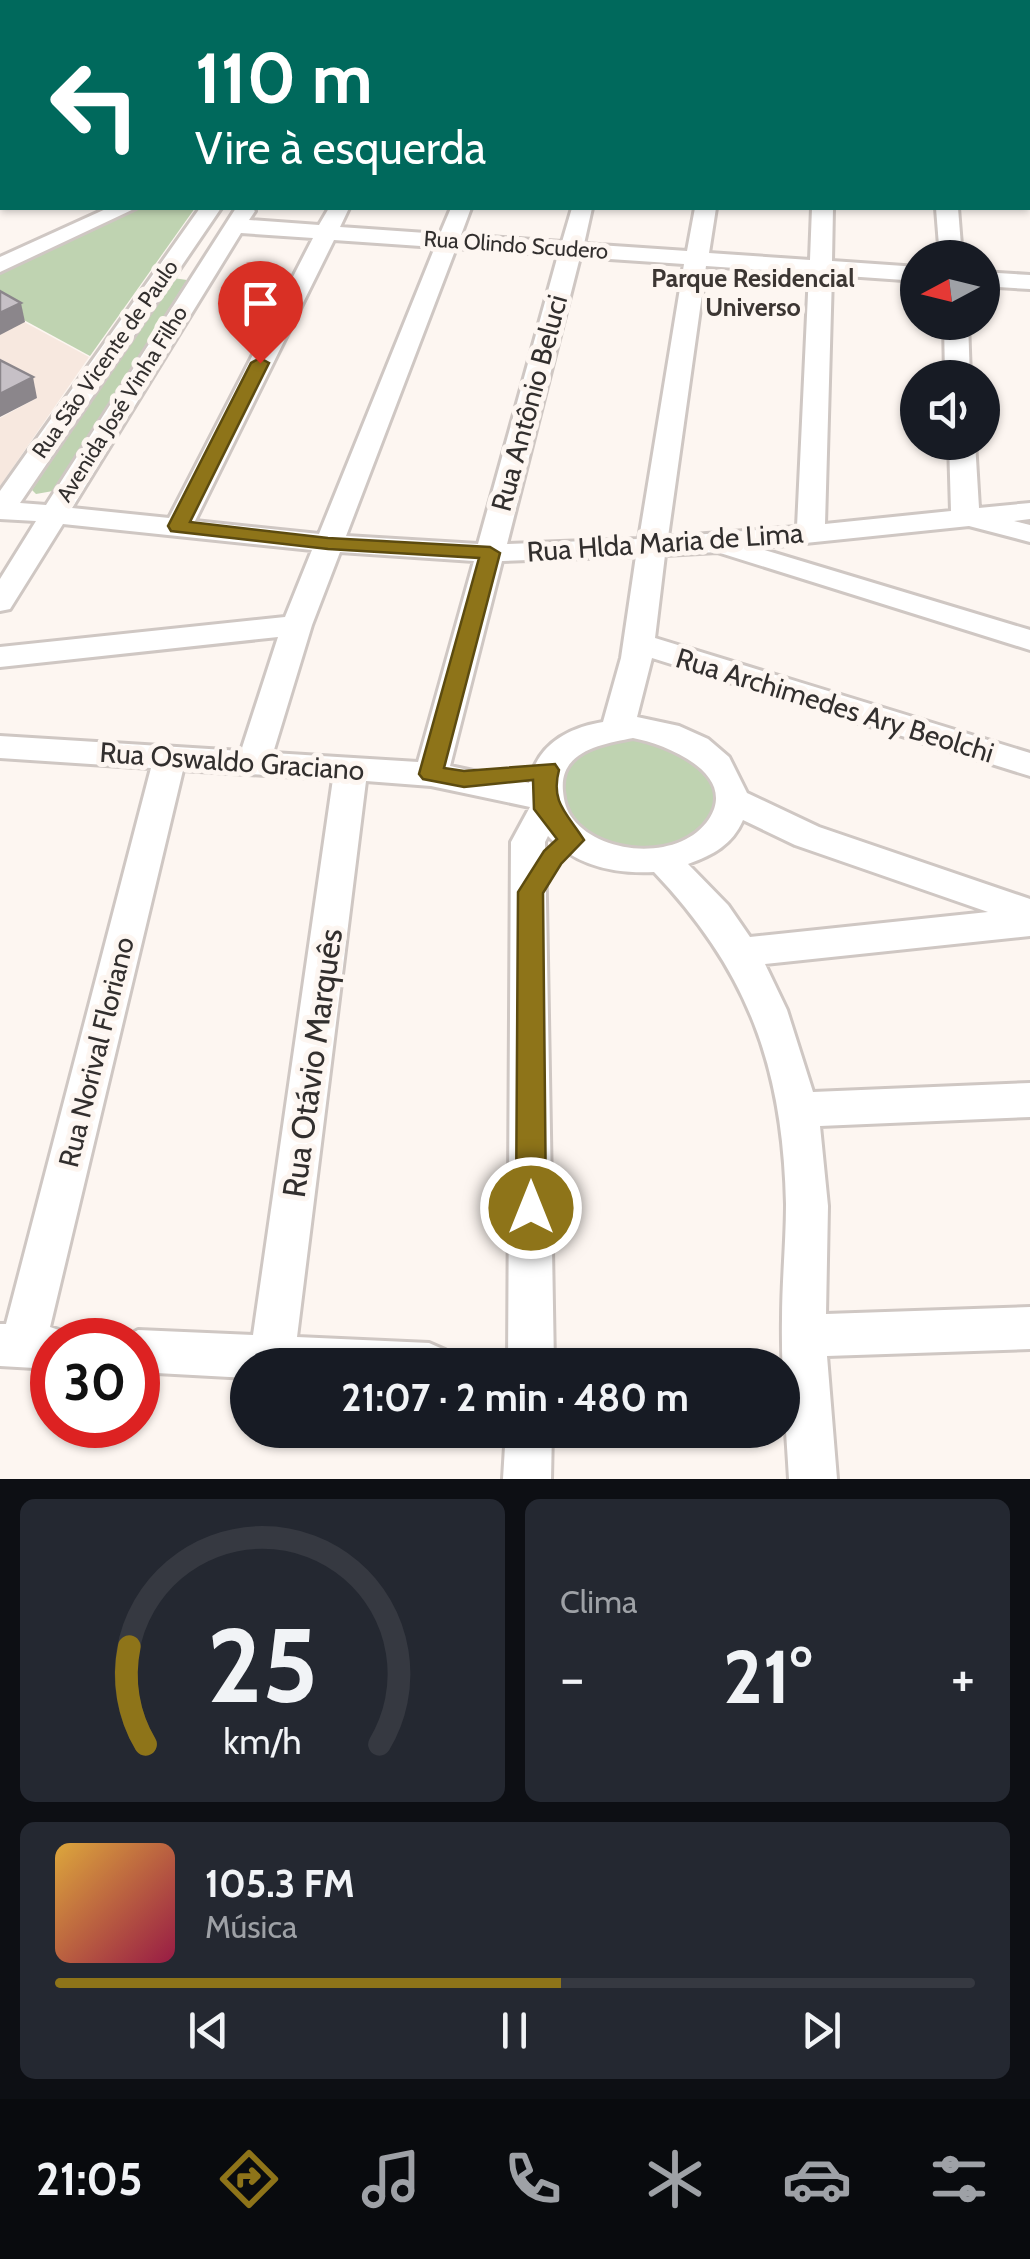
<!DOCTYPE html>
<html lang="pt">
<head>
<meta charset="utf-8">
<style>
  :root { --surface:#171b24; --page:#242831; --text:#f1f3f6; --muted:#9ea1a6; --line:#363941; --accent:#8e7419 }
  body { margin:0; font-family:Cabin,sans-serif; background:var(--page); color:var(--text); height:100vh; display:flex; flex-direction:column; font-size:38px; white-space:nowrap }
  * { box-sizing:border-box; margin:0 }
  p { font-size:32px; color:var(--muted) }
  .icon { flex:none; width:55px; height:55px; fill:none; stroke:currentColor; stroke-width:2; stroke-linecap:round; stroke-linejoin:round }
  .map { position:relative; height:1479px; overflow:hidden }
  .sheet { display:flex; flex-direction:column; gap:20px; padding:20px; background:#0d0f14; flex:1 }
  .sheet>* { flex:none }
  .hud { position:absolute; left:0px; top:0px; width:1030px; height:210px; box-shadow:0 2px 8px #0004; background:#00695c; color:#fff; overflow:hidden }
  .needle { width:65px; rotate:263deg }
  .tools { position:absolute; left:900px; top:240px; display:grid; gap:20px }
  .tools a { display:grid; place-items:center; width:100px; height:100px; border-radius:50%; background:var(--surface); box-shadow:0 2px 8px #0004; font-size:50px }
  .speed { position:absolute; left:30px; top:1318px; display:flex; gap:20px; font-size:50px; font-weight:700; text-align:center }
  .speed>* { display:grid; place-content:center; width:130px; height:130px; border-radius:50%; background:var(--surface); box-shadow:0 2px 8px #0004; line-height:1 }
  .speed .limit { border:15px solid #d22; background:#fff; color:#111 }
  .pin { position:absolute; display:grid; place-items:center; width:85px; height:85px; color:#fff; margin:-102px -42px; border-radius:50% 50% 50% 0; rotate:-45deg; box-shadow:0 0 10px #0007 }
  .pin .icon { rotate:45deg }
  .me { position:absolute; width:110px; margin:-55px; rotate:0deg; stroke-linejoin:round; filter:drop-shadow(0 0 8px #0008) }
  .turn { display:flex; align-items:center; gap:35px; height:210px; padding:0 30px; font-size:45px }
  .turn .icon { width:130px; height:130px; stroke-width:2.5 }
  .turn b { display:block; font-size:70px; line-height:85px }
  .big { font-size:75px; font-weight:700; line-height:1.1 }
  .sheet .card { flex:1; display:flex; flex-direction:column; justify-content:center; gap:15px; min-width:0; padding:0 35px; border-radius:15px; background:var(--page) }
  .sheet .dial { align-items:center; gap:0 }
  .dial svg { height:260px; overflow:visible; fill:none; stroke:var(--line); stroke-width:7; stroke-linecap:round; text-anchor:middle }
  .dial text { fill:var(--text); stroke:none }
  .song { display:flex; align-items:center; gap:30px }
  .cover { width:120px; height:120px; border-radius:15px; background:linear-gradient(135deg,hsl(40 70% 55%),hsl(340 70% 35%)) }
  .played { height:10px; border-radius:5px; background:linear-gradient(90deg,var(--accent) 55%,var(--line) 55%) }
  .keys { display:flex; justify-content:space-around; direction:ltr }
  .heat { display:flex; justify-content:space-between; align-items:center; font-size:55px; direction:ltr }
  .sheet .tiles { flex:1; display:grid; gap:20px; grid-template-columns:1fr 1fr }
  .card:last-child { grid-column:span 2 }
  .trip { position:absolute; left:230px; top:1348px; width:570px; height:100px; border-radius:50px; background:var(--surface); box-shadow:0 2px 8px #0004; font-weight:700; line-height:100px; text-align:center }
  .dock { display:flex; height:160px; justify-content:space-around; align-items:center; background:#090b0e; color:var(--muted) }
  .dock .icon { width:70px; height:70px }
  .dock .current { color:var(--accent) }
  .dock b { font-size:45px; color:var(--text) }
  .map>svg:first-child { display:block }
  .built { fill:#f7e8df }
  .green { fill:#bfd3b1 }
  .lines { fill:none; stroke-linecap:round; stroke-linejoin:round }
  .minor-casing { stroke:#cfc7c3; stroke-width:6 }
  .path { stroke:#ada7a4; stroke-width:2.5; stroke-dasharray:1 5; stroke-linecap:butt }
  .minor { fill:#fff; fill-rule:evenodd }
  .shaded-wall { fill:#8b868b }
  .building { fill:#c6c0c6; stroke:#8b868b; stroke-width:2.5 }
  .route { fill:#8e7419; stroke:#5c4b10; stroke-width:2.5 }
  .labels { text-anchor:middle; dominant-baseline:central; stroke-width:10; stroke-linejoin:round; paint-order:stroke }
  .far-street-label { font-size:22px; fill:#322f2e; stroke:#fdf6f1 }
  .far-neighbourhood-label { font-size:25px; font-weight:bold; fill:#3c3633; stroke:#fdf6f1 }
  .street-label { font-size:28px; fill:#322f2e; stroke:#fdf6f1 }
  .near-street-label { font-size:32px; fill:#322f2e; stroke:#fdf6f1 }
</style>
</head>
<body>
<div class="map">
<svg width="1030" height="1479" viewBox="0 0 1030 1479">
  <rect width="100%" height="100%" fill="#fdf6f1"/>
  <polygon class="built" points="0,309 89,357 0,486 0,418 37,398 0,378"/>
  <g class="green">
    <polygon points="684,0 1030,0 1030,87 1028,2 679,2"/>
    <polygon points="139,208 195,208 90,356 0,307 0,272"/>
    <polygon points="173,278 187,280 53,491 36,494 32,490"/>
    <path d="M 653,735 L 709,763 L 720,812 C 656,892 519,827 568,763 C 576,753 586,743 599,740 C 615,735 636,737 653,735 Z"/>
  </g>
  <g class="lines">
    <defs>
      <g id="minor">
        <polygon points="0,0 7,0 10,2 2,2 0,9"/>
        <polygon points="131,0 155,0 157,2 133,2"/>
        <polygon points="273,0 296,0 298,2 275,2"/>
        <polygon points="419,0 443,0 445,2 421,2"/>
        <polygon points="565,0 589,0 591,2 567,2"/>
        <polygon points="0,53 2,54 2,66 0,65"/>
        <rect x="0" y="81" width="2" height="12"/>
        <rect x="1028" y="85" width="2" height="12"/>
        <polygon points="2,120 2,132 0,133 0,121"/>
        <polygon points="108,208 136,208 0,272 0,257"/>
        <path d="M 200,208 L 221,208 L 20,503 L 46,505 L 236,208 L 252,208 L 255,211 L 249,220 L 319,225 L 329,208 L 349,208 L 340,227 L 440,234 L 451,208 L 471,208 L 461,235 L 562,242 L 572,208 L 592,208 L 584,244 L 687,251 L 695,208 L 716,208 L 709,253 L 810,260 L 812,208 L 833,208 L 832,261 L 918,267 L 918,281 L 832,275 L 825,524 L 951,511 L 949,442 L 975,442 L 979,508 L 1030,503 L 1030,519 L 1014,521 L 1030,525 L 1030,542 L 969,526 L 758,548 L 1030,630 L 1030,650 L 717,552 L 665,555 L 655,638 L 1030,753 L 1030,776 L 652,658 L 637,717 L 679,726 L 708,739 L 729,757 L 747,793 L 819,827 L 1030,899 L 1030,936 L 765,964 L 787,1010 L 813,1092 L 1030,1083 L 1030,1117 L 820,1126 L 828,1206 L 826,1314 L 1030,1307 L 1030,1349 L 827,1356 L 837,1479 L 789,1479 C 786,1425 781,1372 782,1319 C 782,1280 786,1242 786,1204 C 783,1067 748,971 654,872 C 614,874 576,866 548,836 L 545,842 L 554,1365 L 508,1365 L 511,842 L 530,807 L 431,786 L 366,781 L 297,1337 L 429,1343 L 445,1350 L 452,1365 L 248,1365 L 248,1378 L 138,1372 L 138,1340 L 120,1340 L 138,1330 L 253,1335 L 333,779 L 183,770 L 50,1327 L 68,1333 L 71,1340 L 52,1340 L 52,1369 L 0,1366 L 0,1324 L 6,1324 L 151,768 L 0,758 L 0,736 L 241,751 L 278,637 L 0,667 L 0,647 L 285,617 L 312,550 L 63,524 L 10,609 L 0,611 L 0,579 L 36,521 L 0,519 L 0,491 ZM 241,233 L 313,238 L 169,518 L 72,508 ZM 334,240 L 435,247 L 319,534 L 195,521 ZM 456,248 L 558,255 L 478,544 L 346,536 ZM 580,257 L 684,264 L 639,539 L 507,544 ZM 706,266 L 809,273 L 797,527 L 668,537 ZM 340,552 L 474,561 L 418,762 L 273,753 L 312,625 ZM 636,556 L 621,658 L 603,722 C 567,728 537,745 529,783 L 450,766 L 502,561 ZM 633,738 C 665,744 739,773 709,819 C 681,861 602,856 573,819 C 566,810 564,802 563,791 C 559,751 602,744 633,738 ZM 743,820 L 795,845 L 988,912 L 750,937 L 728,905 L 688,864 C 713,855 732,845 743,820 Z"/>
        <polygon points="936,208 958,208 962,258 940,258"/>
        <polygon points="982,272 1030,275 1030,289 982,286"/>
        <polygon points="944,322 968,322 970,378 945,378"/>
        <polygon points="506,1430 552,1430 551,1479 503,1479"/>
      </g>
    </defs>
    <use href="#minor" class="minor-casing"/>
    <g class="path">
      <polyline points="1013,0 1017,2"/>
      <polyline points="672,2 681,0"/>
    </g>
    <use href="#minor" class="minor"/>
  </g>
  <g class="shaded-wall">
    <polygon points="21,303 25,322 0,335 0,313"/>
    <polygon points="33,377 37,398 0,417 0,394"/>
  </g>
  <g class="building">
    <polygon points="0,291 21,303 0,313"/>
    <polygon points="0,360 33,377 0,394"/>
  </g>
  <path class="route" d="M 260,358 L 269,363 L 190,522 L 328,538 L 490,547 L 500,553 L 444,768 L 464,771 L 555,764 L 559,770 C 550,803 568,814 584,840 L 561,864 L 543,893 L 546,1208 L 541,1217 L 531,1221 L 520,1217 L 516,1208 L 518,892 L 544,851 L 557,839 L 534,809 L 533,780 L 464,787 L 423,779 L 419,774 L 479,558 L 328,549 L 171,531 L 168,526 L 251,363 Z"/>
  <g class="labels">
    <g class="far-street-label">
      <text transform="translate(516 245) rotate(4)">Rua Olindo Scudero</text>
      <text transform="translate(105 359) rotate(-55)">Rua São Vicente de Paulo</text>
      <text transform="translate(122 404) rotate(-58)">Avenida José Vinha Filho</text>
    </g>
    <g class="far-neighbourhood-label">
      <text x="753" y="278">Parque Residencial<tspan x="753" dy="29">Universo</tspan></text>
    </g>
    <g class="street-label">
      <text transform="translate(529 403) rotate(-75)">Rua Antônio Beluci</text>
      <text transform="translate(665 542) rotate(-4)">Rua Hlda Maria de Lima</text>
      <text transform="translate(835 705) rotate(17)">Rua Archimedes Ary Beolchi</text>
      <text transform="translate(232 761) rotate(4)">Rua Oswaldo Graciano</text>
      <text transform="translate(96 1052) rotate(-76)">Rua Norival Floriano</text>
    </g>
    <g class="near-street-label">
      <text transform="translate(312 1063) rotate(-82)">Rua Otávio Marquês</text>
    </g>
  </g>
</svg>
<div class="tools">
<a><svg class="needle" viewBox="-14 -14 28 28"><path d="M0-13l5 13h-10z" fill="#e53935"/><path d="M0 13l5-13h-10z" fill="#9ea1a6"/></svg></a>
<a><svg class="icon" aria-label="sound" viewBox="0 0 24 24"><path d="M4 9h4l5-4v14l-5-4H4zM17 9q2 3 0 6"/></svg></a>
</div>
<div class="speed"><div class="limit">30</div></div>
<div class="pin" style="left:260px;top:363px;background:#d93025"><svg class="icon" aria-label="arrive" viewBox="0 0 24 24"><path d="M6 21V4h12l-3 4 3 4H6"/></svg></div>
<svg class="me" style="left:531px;top:1208px" viewBox="-20 -20 40 40"><circle r="17" fill="#8e7419" stroke="#fff" stroke-width="3"/><path d="M0-11L8 9 0 5-8 9z" fill="#fff"/></svg>
<div class="trip">21:07 · 2 min · 480 m</div>
<div class="hud">
<div class="turn"><svg class="icon" aria-label="left" viewBox="0 0 24 24"><path d="M17 20v-9H6M10 6l-5 5 5 5"/></svg><div><b>110 m</b>Vire à esquerda</div></div>
</div>
</div>
<section class="sheet">
<div class="tiles">
<div class="card dial"><svg viewBox="0 0 100 80">
<path d="M14 69A42 42 0 1 1 86 69"/>
<path d="M14 69A42 42 0 0 1 9 39" stroke="#8e7419"/>
<text x="50" y="56" font-size="32" font-weight="700">25</text>
<text x="50" y="72" font-size="11">km/h</text>
</svg></div>
<div class="card"><p>Clima</p>
<div class="heat"><a>−</a><b class="big">21°</b><a>+</a></div>
</div>
<div class="card">
<div class="song"><i class="cover"></i><div><b>105.3 FM</b><p>Música</p></div></div>
<div class="played"></div>
<div class="keys"><svg class="icon" aria-label="previous" viewBox="0 0 24 24"><path d="M18 5L8 12l10 7zM5 5v14"/></svg><svg class="icon" aria-label="pause" viewBox="0 0 24 24"><path d="M8 5v14M16 5v14"/></svg><svg class="icon" aria-label="next" viewBox="0 0 24 24"><path d="M6 5l10 7-10 7zM19 5v14"/></svg></div>
</div>
</div>
</section>
<nav class="dock">
<b>21:05</b>
<svg class="icon current" aria-label="directions" viewBox="0 0 24 24"><path d="M12 3l9 9-9 9-9-9zM9 14v-3h6M13 9l2 2-2 2"/></svg>
<svg class="icon" aria-label="music" viewBox="0 0 24 24"><path d="M9 18V5l10-2v13"/><circle cx="6" cy="18" r="3"/><circle cx="16" cy="16" r="3"/></svg>
<svg class="icon" aria-label="phone" viewBox="0 0 24 24"><path d="M5 4h4l2 5-3 2q2 4 5 5l2-3 5 2v4C11 20 4 13 5 4z"/></svg>
<svg class="icon" aria-label="climate" viewBox="0 0 24 24"><path d="M12 3v18M4 7l16 10M4 17L20 7"/></svg>
<svg class="icon" aria-label="car" viewBox="0 0 24 24"><path d="M5 17H2v-5l4-1 3-4h7l3 4 3 1v5h-3M9 17h6M6 11h13"/><circle cx="7" cy="17" r="2"/><circle cx="17" cy="17" r="2"/></svg>
<svg class="icon" aria-label="filters" viewBox="0 0 24 24"><path d="M4 7h16M4 17h16"/><circle cx="9" cy="7" r="2"/><circle cx="15" cy="17" r="2"/></svg>
</nav>
</body>
</html>
